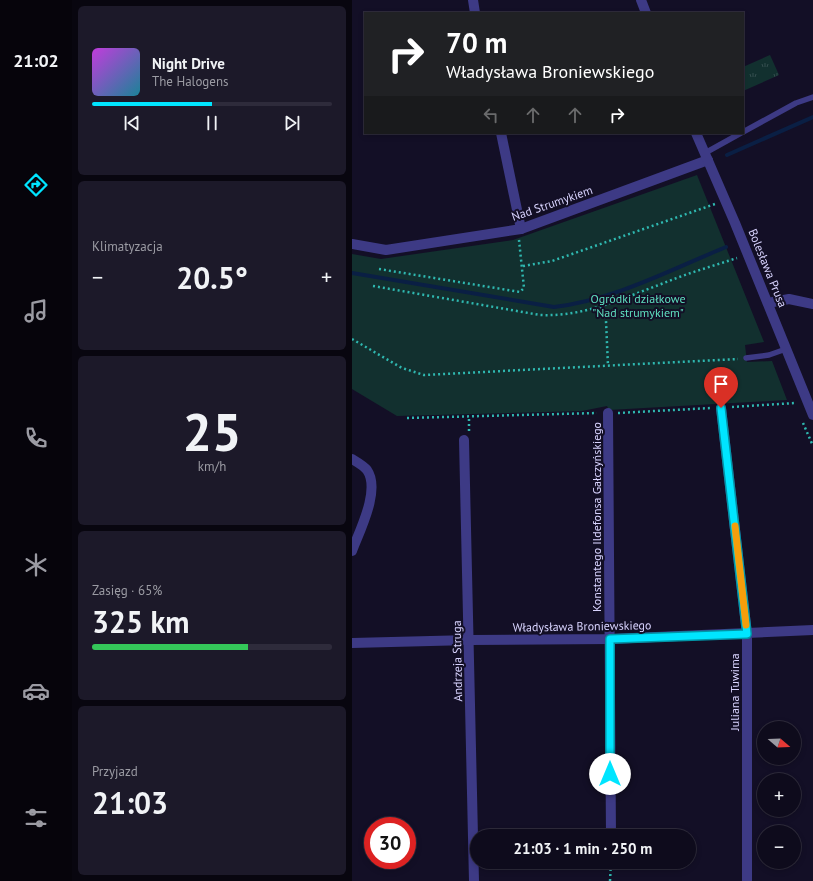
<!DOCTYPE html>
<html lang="pl">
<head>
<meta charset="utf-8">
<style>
  :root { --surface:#0e0b1c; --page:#1c1929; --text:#f1f3f6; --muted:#9b9ba3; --line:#2e2b3b; --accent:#00e5ff }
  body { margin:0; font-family:"PT Sans",sans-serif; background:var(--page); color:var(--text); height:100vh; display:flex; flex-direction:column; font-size:15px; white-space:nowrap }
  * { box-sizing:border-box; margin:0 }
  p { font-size:13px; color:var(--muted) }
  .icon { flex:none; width:22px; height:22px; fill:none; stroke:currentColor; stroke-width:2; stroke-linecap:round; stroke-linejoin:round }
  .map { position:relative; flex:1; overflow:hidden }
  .panel { display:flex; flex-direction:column; gap:6px; padding:6px; background:#08060f; width:280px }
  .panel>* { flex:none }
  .guide { position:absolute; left:12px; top:12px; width:380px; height:122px; border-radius:0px; box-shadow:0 2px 6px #0003,0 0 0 1px var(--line); background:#202124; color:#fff; overflow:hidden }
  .needle { width:26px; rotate:109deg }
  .tools { position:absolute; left:405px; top:721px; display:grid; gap:8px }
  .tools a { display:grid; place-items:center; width:44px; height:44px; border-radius:50%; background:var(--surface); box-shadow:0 2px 6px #0003,0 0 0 1px var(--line); font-size:20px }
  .speed { position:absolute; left:12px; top:817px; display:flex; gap:8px; font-size:20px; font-weight:700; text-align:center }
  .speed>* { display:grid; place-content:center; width:52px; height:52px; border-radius:50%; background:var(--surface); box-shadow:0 2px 6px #0003,0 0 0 1px var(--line); line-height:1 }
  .speed .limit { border:6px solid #d22; background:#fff; color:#111 }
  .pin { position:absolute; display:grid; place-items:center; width:34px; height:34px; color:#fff; margin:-41px -17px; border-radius:50% 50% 50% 0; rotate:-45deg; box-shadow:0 0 4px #0007 }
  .pin .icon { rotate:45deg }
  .me { position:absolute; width:44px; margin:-22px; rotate:0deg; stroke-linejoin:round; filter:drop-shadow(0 0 3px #0008) }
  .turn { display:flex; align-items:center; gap:14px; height:84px; padding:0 16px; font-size:18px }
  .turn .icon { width:52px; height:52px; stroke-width:2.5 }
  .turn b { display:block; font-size:28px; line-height:34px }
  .lanes { display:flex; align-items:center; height:38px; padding:0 16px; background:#0003; justify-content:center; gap:20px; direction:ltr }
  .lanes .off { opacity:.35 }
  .big { font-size:30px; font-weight:700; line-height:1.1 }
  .panel .card { flex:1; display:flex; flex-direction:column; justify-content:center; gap:6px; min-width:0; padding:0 14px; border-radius:6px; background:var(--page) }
  .panel .dial { align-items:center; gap:0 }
  .dial b { font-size:52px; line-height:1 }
  .song { display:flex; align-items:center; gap:12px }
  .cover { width:48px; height:48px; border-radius:6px; background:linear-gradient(135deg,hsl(290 70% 55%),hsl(190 70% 35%)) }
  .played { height:4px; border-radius:2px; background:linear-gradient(90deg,var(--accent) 50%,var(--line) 50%) }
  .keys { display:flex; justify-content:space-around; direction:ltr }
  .heat { display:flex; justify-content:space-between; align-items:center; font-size:22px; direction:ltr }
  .charge { height:6px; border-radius:3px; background:linear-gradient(90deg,#34c759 65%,var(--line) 0) }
  .trip { position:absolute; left:118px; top:829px; width:226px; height:40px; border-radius:20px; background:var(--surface); box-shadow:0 2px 6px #0003,0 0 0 1px var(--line); font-weight:700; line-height:40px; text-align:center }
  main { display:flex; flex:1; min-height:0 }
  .menu { display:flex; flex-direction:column; width:72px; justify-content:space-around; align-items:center; background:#06040b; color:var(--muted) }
  .menu .icon { width:28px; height:28px }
  .menu .selected { color:var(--accent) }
  .menu b { font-size:18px; color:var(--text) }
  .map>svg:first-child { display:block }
  .grass { fill:url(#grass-tufts) }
  .garden { fill:#12302f }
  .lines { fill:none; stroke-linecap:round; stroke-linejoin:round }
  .stream { stroke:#0a1f44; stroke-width:4 }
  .path { stroke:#2fb8b0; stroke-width:2.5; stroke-dasharray:2 3; stroke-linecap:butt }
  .service { stroke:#3d3a85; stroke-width:5.5 }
  .minor { stroke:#3d3a85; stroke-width:10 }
  .tertiary { stroke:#3d3a85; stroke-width:10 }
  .route-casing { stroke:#0095a6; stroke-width:10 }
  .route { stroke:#00e5ff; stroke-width:7 }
  .slow { stroke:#f59e0b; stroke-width:7 }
  .labels { text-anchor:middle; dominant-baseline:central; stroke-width:4; stroke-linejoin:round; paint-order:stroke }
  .street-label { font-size:12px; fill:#d9d4ff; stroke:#130f26 }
  .park-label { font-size:12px; fill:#5fe0c0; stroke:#130f26 }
</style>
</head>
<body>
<main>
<nav class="menu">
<b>21:02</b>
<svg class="icon selected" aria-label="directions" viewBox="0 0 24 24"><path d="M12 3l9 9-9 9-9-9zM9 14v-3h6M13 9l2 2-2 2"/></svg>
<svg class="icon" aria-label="music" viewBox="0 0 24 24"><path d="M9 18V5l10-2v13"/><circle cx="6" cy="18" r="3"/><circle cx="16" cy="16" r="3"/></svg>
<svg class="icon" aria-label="phone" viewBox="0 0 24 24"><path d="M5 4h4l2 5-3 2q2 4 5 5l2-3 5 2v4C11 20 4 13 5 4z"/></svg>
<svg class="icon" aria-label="climate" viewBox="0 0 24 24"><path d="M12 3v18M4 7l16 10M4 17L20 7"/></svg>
<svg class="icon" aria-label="car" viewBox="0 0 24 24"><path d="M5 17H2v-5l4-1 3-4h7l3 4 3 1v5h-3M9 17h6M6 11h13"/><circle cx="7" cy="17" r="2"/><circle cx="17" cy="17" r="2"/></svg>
<svg class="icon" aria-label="filters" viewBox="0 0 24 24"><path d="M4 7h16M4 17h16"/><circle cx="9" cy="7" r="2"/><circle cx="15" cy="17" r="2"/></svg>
</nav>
<section class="panel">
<div class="card">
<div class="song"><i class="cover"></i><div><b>Night Drive</b><p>The Halogens</p></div></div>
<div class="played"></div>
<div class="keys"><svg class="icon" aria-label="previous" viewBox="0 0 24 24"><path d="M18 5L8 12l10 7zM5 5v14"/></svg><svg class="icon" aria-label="pause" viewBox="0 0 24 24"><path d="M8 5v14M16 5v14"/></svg><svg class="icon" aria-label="next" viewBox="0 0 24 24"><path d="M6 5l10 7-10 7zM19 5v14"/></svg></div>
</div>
<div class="card"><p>Klimatyzacja</p>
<div class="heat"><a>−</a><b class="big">20.5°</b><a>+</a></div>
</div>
<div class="card dial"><b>25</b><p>km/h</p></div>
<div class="card"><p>Zasięg · 65%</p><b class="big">325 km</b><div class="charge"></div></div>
<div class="card"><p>Przyjazd</p><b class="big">21:03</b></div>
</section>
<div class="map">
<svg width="461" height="881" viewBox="0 0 461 881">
  <defs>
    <pattern id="grass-tufts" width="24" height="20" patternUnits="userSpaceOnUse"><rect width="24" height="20" fill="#12302f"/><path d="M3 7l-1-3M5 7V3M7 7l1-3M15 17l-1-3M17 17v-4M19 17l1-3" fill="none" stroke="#344d4e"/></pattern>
  </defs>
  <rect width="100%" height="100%" fill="#130f26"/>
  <polygon class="grass" points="418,55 427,75 391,91 391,67"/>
  <polygon class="garden" points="345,175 412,342 393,345 395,362 420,361 435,400 257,410 255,406 230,411 45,416 0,389 0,254 29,259 161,240"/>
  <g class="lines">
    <g class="stream">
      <polyline points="375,155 461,117"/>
      <path d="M 0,273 L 202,307 C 262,300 318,270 374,247"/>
    </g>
    <g class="path">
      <polyline points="171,266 200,261 363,204"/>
      <polyline points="27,269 168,292 172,288 167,240"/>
      <path d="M 21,286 L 188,315 C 233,317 271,298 312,283 C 336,273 361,266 385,258"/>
      <polyline points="249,307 254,321 256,366"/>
      <polyline points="0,339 50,368 72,375 386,359"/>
      <polyline points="380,407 443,403"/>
      <polyline points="266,413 359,408"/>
      <polyline points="55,418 245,413"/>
      <polyline points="451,423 461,446"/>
      <polyline points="117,431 117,417"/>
      <polyline points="258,881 259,862"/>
    </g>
    <g class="service">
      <polyline points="391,132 444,103 461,97"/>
      <polyline points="353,153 389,133"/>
      <polyline points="394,358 417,355 434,349"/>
    </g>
    <g class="minor">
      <polyline points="121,0 123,13"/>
      <polyline points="149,133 169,229"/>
      <polyline points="0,244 34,250 169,229 356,160"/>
      <polyline points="416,303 437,299 461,304"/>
      <polyline points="369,408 395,634 395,881"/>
      <polyline points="256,413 259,836"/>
      <polyline points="112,440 122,881"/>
      <path d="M 0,459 C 5,462 12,466 15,470 C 29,490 7,532 0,551"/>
      <polyline points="0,643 118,640 258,639 461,630"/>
    </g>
    <g class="tertiary">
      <polyline points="289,0 294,13"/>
      <polyline points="344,133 383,223 461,415"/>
    </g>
  </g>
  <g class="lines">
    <defs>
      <polyline id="route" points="258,774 258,639 395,634 369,408"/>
    </defs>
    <use href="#route" class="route-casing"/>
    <use href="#route" class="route"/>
    <polyline class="slow" points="383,526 394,625"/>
  </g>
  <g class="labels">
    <g class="street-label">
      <text transform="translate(200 203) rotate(-19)">Nad Strumykiem</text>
      <text transform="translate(416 268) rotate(68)">Bolesława Prusa</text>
      <text transform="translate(244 517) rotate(-90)">Konstantego Ildefonsa Gałczyńskiego</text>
      <text transform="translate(230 626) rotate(-1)">Władysława Broniewskiego</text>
      <text transform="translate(105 661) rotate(-91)">Andrzeja Struga</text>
      <text transform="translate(382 692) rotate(-90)">Juliana Tuwima</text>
    </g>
    <g class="park-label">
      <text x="286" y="298">Ogródki działkowe<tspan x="286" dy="14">"Nad strumykiem"</tspan></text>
    </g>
  </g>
</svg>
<div class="tools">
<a><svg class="needle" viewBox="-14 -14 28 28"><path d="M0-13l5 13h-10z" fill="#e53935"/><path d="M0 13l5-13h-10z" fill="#9b9ba3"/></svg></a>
<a>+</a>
<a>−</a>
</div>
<div class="speed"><div class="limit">30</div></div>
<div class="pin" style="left:369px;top:408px;background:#d93025"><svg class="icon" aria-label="arrive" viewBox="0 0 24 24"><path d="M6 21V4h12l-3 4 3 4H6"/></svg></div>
<svg class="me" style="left:258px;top:774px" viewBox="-20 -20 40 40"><circle r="19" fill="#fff"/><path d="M0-13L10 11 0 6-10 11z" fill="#00e5ff"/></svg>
<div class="trip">21:03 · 1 min · 250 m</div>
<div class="guide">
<div class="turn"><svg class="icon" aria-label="right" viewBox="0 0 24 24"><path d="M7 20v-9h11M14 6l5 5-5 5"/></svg><div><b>70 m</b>Władysława Broniewskiego</div></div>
<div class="lanes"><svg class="icon off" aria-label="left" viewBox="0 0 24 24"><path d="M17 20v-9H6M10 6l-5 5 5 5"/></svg><svg class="icon off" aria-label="ahead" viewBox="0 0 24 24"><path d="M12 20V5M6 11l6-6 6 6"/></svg><svg class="icon off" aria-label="ahead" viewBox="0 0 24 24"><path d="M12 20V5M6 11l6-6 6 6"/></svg><svg class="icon" aria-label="right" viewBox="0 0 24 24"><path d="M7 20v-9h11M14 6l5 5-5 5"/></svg></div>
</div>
</div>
</main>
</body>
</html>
